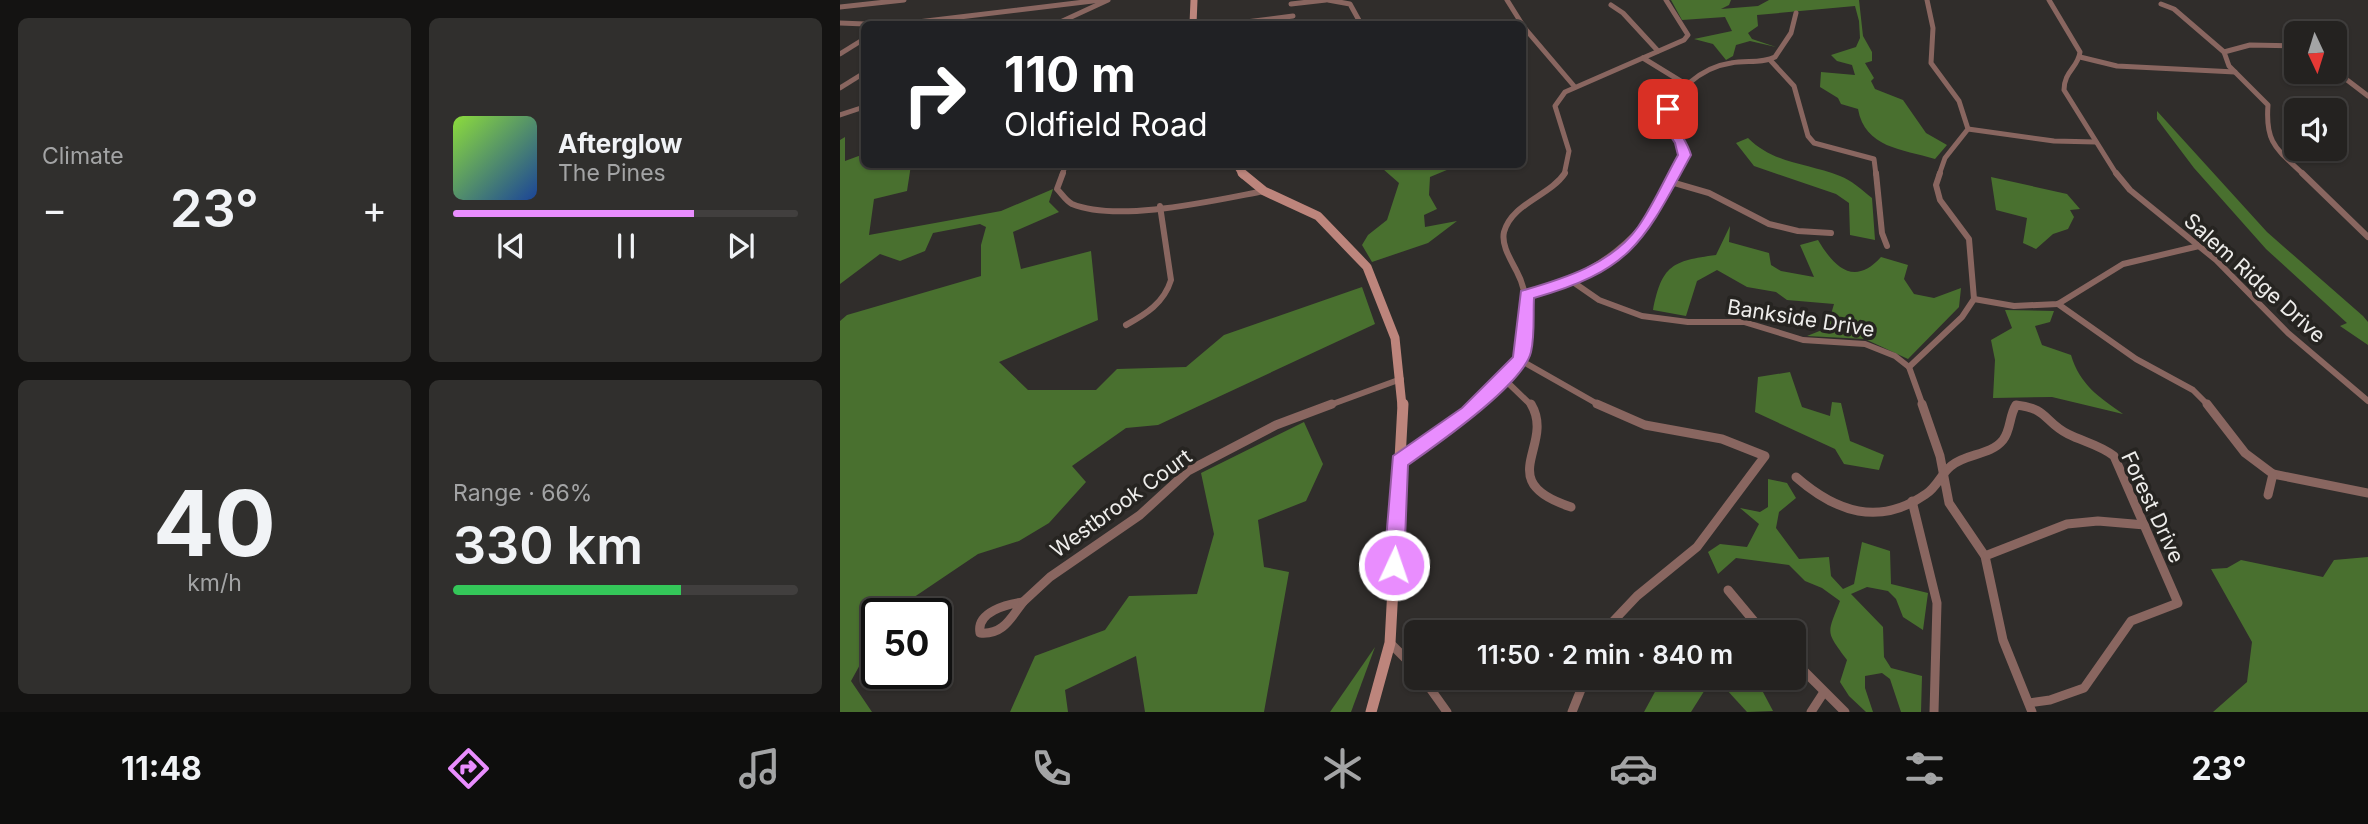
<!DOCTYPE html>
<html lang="en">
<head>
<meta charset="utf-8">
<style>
  :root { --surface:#242220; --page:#302f2d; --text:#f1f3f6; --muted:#a3a4a5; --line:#413f3e; --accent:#e98dfe }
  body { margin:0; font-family:Inter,sans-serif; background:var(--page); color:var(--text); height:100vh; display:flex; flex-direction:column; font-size:26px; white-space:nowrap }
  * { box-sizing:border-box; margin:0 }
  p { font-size:23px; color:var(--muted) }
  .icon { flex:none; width:38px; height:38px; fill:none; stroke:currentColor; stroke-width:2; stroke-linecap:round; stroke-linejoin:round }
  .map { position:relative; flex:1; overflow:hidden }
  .drawer { display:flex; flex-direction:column; gap:18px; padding:18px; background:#141312; width:840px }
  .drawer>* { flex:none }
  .hud { position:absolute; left:21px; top:21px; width:665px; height:147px; border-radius:10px; box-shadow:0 2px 5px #0004,0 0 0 2px var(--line); background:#202124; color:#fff; overflow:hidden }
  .needle { width:46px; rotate:176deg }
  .buttons { position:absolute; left:1444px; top:21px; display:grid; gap:14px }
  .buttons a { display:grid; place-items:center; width:63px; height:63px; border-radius:10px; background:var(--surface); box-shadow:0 2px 5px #0004,0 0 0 2px var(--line); font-size:35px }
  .speed { position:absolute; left:21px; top:598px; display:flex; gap:14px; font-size:35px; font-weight:700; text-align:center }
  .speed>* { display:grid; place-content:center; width:91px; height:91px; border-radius:50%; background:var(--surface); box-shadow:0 2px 5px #0004,0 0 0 2px var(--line); line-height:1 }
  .speed .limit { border:4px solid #111; border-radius:10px; background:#fff; color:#111 }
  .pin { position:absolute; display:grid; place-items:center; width:60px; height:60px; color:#fff; margin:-30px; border-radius:14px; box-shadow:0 4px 10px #0006 }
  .me { position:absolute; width:77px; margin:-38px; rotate:3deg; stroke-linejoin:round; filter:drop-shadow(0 0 5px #0008) }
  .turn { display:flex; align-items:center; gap:24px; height:147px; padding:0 28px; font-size:32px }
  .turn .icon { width:91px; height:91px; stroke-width:2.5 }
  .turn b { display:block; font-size:49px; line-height:60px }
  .big { font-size:52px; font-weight:600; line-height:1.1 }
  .drawer .card { flex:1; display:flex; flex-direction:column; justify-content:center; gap:10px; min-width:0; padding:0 24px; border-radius:10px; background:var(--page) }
  .drawer .dial { align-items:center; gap:0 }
  .dial b { font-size:91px; line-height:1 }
  .song { display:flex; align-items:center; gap:21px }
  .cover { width:84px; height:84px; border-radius:10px; background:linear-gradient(135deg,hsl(90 70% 55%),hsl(220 70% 35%)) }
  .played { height:7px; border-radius:4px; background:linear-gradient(90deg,var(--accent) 70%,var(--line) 70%) }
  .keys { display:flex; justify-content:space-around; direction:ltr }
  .heat { display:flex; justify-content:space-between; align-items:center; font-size:38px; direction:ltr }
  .charge { height:10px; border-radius:5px; background:linear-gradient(90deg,#34c759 66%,var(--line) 0) }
  .drawer .tiles { flex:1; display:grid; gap:18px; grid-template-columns:repeat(2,1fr) }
  .trip { position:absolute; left:564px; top:620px; width:402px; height:70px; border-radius:10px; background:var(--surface); box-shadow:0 2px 5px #0004,0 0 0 2px var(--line); font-weight:600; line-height:70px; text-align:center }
  .dock { display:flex; height:112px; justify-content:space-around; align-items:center; background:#0e0e0d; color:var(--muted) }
  .dock .icon { width:49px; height:49px }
  .dock .on { color:var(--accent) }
  .dock b { font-size:32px; color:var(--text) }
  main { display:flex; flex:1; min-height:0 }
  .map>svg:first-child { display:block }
  .forest { fill:#49702f }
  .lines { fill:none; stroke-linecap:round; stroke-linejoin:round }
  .street-far2 { stroke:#896660; stroke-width:5 }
  .street-far1 { stroke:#896660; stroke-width:6 }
  .street { stroke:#896660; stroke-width:9 }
  .secondary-far2 { stroke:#bd857c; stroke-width:7 }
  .secondary-far1 { stroke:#bd857c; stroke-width:9 }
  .secondary { stroke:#bd857c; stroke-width:11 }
  .route { fill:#e98dfe; stroke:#975ca5; stroke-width:2 }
  .labels { text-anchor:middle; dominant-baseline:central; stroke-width:7; stroke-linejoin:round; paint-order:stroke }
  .street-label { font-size:21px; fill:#eeedeb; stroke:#262421 }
</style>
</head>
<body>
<main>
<section class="drawer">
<div class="tiles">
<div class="card"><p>Climate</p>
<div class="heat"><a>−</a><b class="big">23°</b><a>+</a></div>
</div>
<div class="card">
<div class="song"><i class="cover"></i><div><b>Afterglow</b><p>The Pines</p></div></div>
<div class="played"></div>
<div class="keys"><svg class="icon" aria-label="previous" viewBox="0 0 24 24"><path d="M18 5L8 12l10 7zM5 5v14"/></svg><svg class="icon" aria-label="pause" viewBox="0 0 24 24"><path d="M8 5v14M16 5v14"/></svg><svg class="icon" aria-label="next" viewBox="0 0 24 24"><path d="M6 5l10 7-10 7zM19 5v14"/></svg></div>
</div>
<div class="card dial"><b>40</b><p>km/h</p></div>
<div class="card"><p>Range · 66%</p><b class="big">330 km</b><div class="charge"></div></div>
</div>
</section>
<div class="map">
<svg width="1528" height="712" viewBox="0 0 1528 712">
  <rect width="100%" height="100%" fill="#302d2b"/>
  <g class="forest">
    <path d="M 831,0 L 891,0 L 889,5 L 881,9 L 918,6 L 929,0 L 1019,0 L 1023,36 L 1032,52 L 1032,61 L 1025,63 L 1034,78 L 1031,81 L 1035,89 L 1063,100 L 1086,133 L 1107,145 L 1095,159 C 1062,149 1025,148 1018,109 L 1001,104 L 998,98 L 980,87 L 981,72 L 1015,75 L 1012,65 L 997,61 L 991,55 L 1016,47 L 1020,38 L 1019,21 L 1015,6 L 917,15 L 918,26 L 908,33 L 912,39 L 936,47 L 910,41 L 896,45 L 893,56 L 886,60 L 873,44 L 854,39 L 892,31 L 885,17 L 842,20 Z"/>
    <polygon points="1317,111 1427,232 1523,316 1528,322 1528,345 1500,326 1507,323 1426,249 1354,168 1317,119"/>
    <polygon points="5,137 5,161 24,154 24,164 71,165 67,191 34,199 29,235 161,211 213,189 209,202 219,212 173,232 181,269 251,251 258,320 159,362 188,390 256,390 277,369 346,367 384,335 522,287 535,324 318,425 286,428 232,466 246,482 209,523 179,541 138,554 49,614 37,614 37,634 11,681 32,712 0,712 0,321 7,315 141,276 141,245 146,227 140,224 93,233 85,251 60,261 40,254 0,284 0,140"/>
    <path d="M 908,138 C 934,164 967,163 1000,176 C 1011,180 1022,190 1032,198 L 1035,240 L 1010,235 L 1009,203 L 996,194 L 914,166 L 896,143 Z"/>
    <polygon points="592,164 600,168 614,167 590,177 589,195 597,209 584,215 585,227 617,221 588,243 532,262 522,245 528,235 547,220 559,183 543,169 528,165"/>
    <polygon points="1151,177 1227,194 1240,209 1230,210 1234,217 1228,229 1213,234 1196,249 1183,243 1187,218 1156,210"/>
    <path d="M 890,226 L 889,242 L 929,253 L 931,265 L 941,271 L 974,277 L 960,245 L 978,240 C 994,267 1014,287 1041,257 L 1068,265 L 1064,279 L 1074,294 L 1094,298 L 1121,288 L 1119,307 L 1068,359 L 1025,339 L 967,336 L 987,328 L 994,304 L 947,300 L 936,292 L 907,287 L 877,270 L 857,281 L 846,316 L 813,310 C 822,265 832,261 876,255 Z"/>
    <path d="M 1165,310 L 1214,311 L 1210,322 L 1195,326 L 1202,345 L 1231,355 C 1240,385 1259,397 1283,414 L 1212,397 L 1153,398 L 1155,360 L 1151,340 L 1172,328 Z"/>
    <polygon points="950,372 962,407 990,416 992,402 1001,403 1010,441 1044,455 1039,470 1004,464 995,449 915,412 918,377"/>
    <polygon points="464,422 483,464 466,501 418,520 424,567 449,572 424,712 305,712 296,656 225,690 228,712 170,712 195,656 265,630 289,596 357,594 374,534 361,473"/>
    <path d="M 928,479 L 947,483 L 956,498 L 939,512 L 936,528 L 959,559 L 989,557 L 991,576 L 1003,589 L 1014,584 L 1022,542 L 1050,551 L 1051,584 L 1088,593 L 1083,630 L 1063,617 L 1056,599 L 1048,591 L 1027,587 L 1011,594 L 1043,627 L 1044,657 L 1051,668 L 1082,676 L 1081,712 L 1061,712 L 1050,679 L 1042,673 L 1025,676 L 1025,688 L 1033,712 L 1026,712 L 1009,696 L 1000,682 L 1007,660 C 985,630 987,635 1000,601 L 982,588 L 965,581 L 949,565 L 896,558 L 878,574 L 868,552 L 880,544 L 907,547 L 919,524 L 900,508 L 920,512 L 928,507 Z"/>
    <polygon points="1528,557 1528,712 1373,712 1407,682 1412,642 1371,569 1387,568 1401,560 1483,577 1494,560"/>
    <polygon points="535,647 511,712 490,712"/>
    <polygon points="823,677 873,677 851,712 804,712"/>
    <polygon points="875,677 915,677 933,711 907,712"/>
  </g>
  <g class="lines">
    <g class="street-far2">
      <polyline points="488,0 510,4 521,24"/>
      <polyline points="667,0 682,24"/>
      <polyline points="1087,0 1093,28 1091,63 1119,101 1128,129 1105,158 1099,175"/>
      <path d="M 1209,0 L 1240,52 C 1238,68 1224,71 1224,90 L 1277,175"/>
      <polyline points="451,4 486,0"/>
      <path d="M 1321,4 L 1334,9 L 1384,52 L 1389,66 L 1428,105 C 1425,144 1437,149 1464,175"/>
      <polyline points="771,5 783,13 818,51"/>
      <polyline points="0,7 64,0"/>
      <polyline points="0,23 25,24"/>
      <polyline points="61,24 261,0"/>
      <polyline points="216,24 268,0"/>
      <polyline points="390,24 453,16"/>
      <polyline points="682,25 734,86"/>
      <polyline points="1384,52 1410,45 1456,46"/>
      <polyline points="0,54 24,39"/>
      <polyline points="1240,57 1277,66 1395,72"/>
      <polyline points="803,58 847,85"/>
      <polyline points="931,61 954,86 968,136 974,143 1034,159 1036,175"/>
      <polyline points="1494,70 1528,96"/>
      <polyline points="0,88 24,73"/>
      <polyline points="0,115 24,107"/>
      <polyline points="1128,129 1214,141 1256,142"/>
      <polyline points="222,175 226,164"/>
      <polyline points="724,175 729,151 715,106 725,92 844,40 848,35 826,0"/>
      <path d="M 835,175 C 847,149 844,146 827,123 C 829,92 863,67 891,63 C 907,60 921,64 935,57 L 951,33 L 956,13"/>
    </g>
    <g class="street-far1">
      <path d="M 223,173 L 217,189 C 222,194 226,201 232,204 C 278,223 376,200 424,191"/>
      <polyline points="1036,173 1042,233 1047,246"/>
      <polyline points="1276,173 1290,190 1376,260 1448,333 1528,401"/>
      <polyline points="1462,173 1528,237"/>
      <polyline points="831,182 869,193 929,224 958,231 991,233"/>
      <polyline points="733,282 759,300 802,316 848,322 904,322 963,340 1025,344 1055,356 1069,367 1083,406"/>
      <path d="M 687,295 C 755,275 806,240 836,173"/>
      <polyline points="1134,299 1174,306 1218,304 1283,264 1359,246"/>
      <polyline points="1218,304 1296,359 1353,390 1369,406"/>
      <path d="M 286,325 C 306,314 324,303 331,280 L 320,206"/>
      <polyline points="680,360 761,406"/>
      <polyline points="1069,367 1122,317 1134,299 1129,239 1100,200 1096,185 1100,173"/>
      <polyline points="663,378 692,406"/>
      <polyline points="487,406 561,379"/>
      <path d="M 635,406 C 649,392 670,377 680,360 C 693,339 688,292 677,272 C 671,260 661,245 664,232 C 672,203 710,196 725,173"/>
      <polyline points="1175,406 1187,406"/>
    </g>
    <g class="street">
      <path d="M 691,404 C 716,446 651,481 731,507"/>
      <polyline points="757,404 805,425 882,439 925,456 857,547 797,596 763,632"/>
      <polyline points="1082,404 1100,456 1109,503 1145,556 1163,640 1192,712"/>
      <polyline points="1367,404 1405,453 1433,474 1528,493"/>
      <polyline points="559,461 636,404"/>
      <path d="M 956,477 C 996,512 1039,527 1086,494 C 1097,487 1101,474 1111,466 C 1126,453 1150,456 1163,440 C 1171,430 1169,416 1176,405 C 1208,408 1204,422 1228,434 C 1244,442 1260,445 1274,456 L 1338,603 L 1291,621 L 1244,688 L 1210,700 L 1189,703"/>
      <polyline points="1428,495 1433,474"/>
      <polyline points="1072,501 1097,603 1094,712"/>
      <polyline points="1145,556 1227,524 1258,521 1305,525"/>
      <polyline points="888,590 923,632"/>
      <path d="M 183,602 C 170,619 163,635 140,633 C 136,612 167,604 183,602 Z"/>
      <polyline points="183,602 210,577 300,515 348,471 436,425 492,404"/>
      <polyline points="550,643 576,669"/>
      <polyline points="954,661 1005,712"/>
      <polyline points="582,677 607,712"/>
      <polyline points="732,712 746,677"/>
      <polyline points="971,712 984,692"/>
    </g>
    <g class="secondary-far2">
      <polyline points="353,24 354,0"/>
      <polyline points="396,164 403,175"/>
    </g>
    <polyline class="secondary-far1" points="402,173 424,191 478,216 527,267 555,338 562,406"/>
    <polyline class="secondary" points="531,712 550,643 563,404"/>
  </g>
  <path class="route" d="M 824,107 L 834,109 C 833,128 846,137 851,155 C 804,241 793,270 694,298 C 693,315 695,335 691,352 C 683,385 596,445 568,465 L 564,565 L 561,572 L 554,574 L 547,572 L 544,565 L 553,456 L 622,408 L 673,357 L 681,291 C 723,279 772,264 798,227 C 814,204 825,178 838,155 L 835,143 L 822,123 Z"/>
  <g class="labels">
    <g class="street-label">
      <text transform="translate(1415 278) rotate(42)">Salem Ridge Drive</text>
      <text transform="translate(961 318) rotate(9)">Bankside Drive</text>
      <text transform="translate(281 503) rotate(-36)">Westbrook Court</text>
      <text transform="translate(1313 507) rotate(65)">Forest Drive</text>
    </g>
  </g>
</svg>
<div class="buttons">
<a><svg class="needle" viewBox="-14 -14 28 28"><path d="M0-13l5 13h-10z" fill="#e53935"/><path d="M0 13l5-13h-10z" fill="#a3a4a5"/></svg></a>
<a><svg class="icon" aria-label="sound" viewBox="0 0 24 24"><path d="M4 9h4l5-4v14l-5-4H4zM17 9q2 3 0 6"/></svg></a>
</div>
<div class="speed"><div class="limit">50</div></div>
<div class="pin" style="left:828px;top:109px;background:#d93025"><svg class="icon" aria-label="arrive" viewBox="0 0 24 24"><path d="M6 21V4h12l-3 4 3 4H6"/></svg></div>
<svg class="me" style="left:554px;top:565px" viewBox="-20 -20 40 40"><circle r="17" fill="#e98dfe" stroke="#fff" stroke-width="3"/><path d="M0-11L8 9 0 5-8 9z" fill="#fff"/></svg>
<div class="trip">11:50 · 2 min · 840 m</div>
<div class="hud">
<div class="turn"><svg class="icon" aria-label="right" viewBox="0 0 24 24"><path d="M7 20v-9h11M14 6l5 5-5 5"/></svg><div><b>110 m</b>Oldfield Road</div></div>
</div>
</div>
</main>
<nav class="dock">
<b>11:48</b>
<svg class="icon on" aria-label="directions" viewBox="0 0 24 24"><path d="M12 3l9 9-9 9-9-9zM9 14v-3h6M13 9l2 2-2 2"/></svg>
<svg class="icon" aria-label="music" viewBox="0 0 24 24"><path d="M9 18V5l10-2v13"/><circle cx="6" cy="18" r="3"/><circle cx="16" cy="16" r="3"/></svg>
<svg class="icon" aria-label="phone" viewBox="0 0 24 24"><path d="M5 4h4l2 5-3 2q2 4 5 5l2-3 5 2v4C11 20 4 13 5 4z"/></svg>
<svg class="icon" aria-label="climate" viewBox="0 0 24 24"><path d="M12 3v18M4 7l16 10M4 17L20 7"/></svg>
<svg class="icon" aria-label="car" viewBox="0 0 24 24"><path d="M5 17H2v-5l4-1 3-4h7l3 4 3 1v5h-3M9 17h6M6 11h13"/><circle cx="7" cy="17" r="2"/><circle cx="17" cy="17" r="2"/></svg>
<svg class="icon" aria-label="filters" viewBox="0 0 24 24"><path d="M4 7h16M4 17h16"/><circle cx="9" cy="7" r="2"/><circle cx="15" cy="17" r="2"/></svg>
<b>23°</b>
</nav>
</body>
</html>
